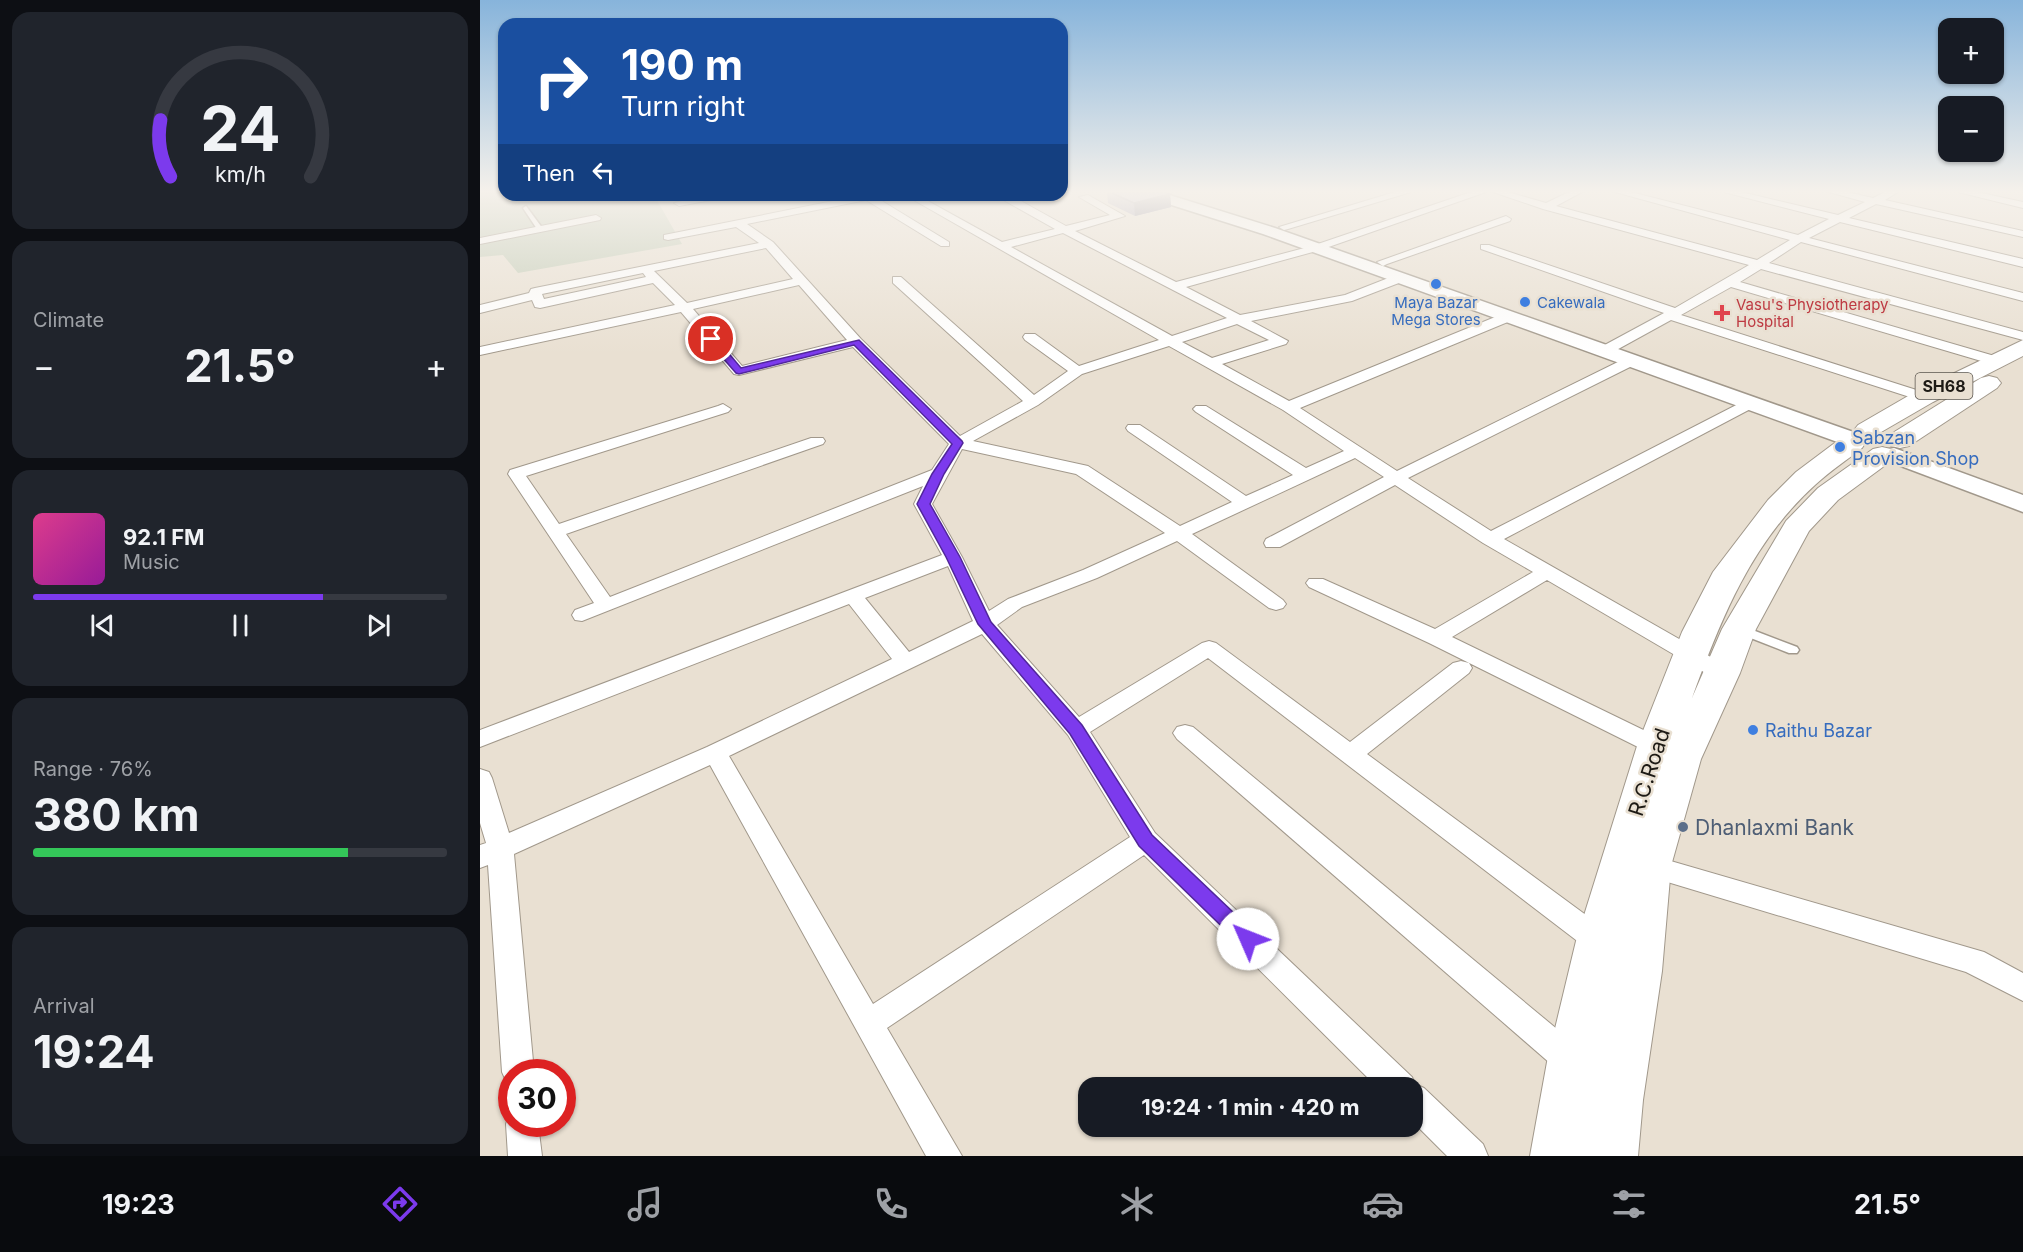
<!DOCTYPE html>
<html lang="en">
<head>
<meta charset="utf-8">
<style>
  :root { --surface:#171b24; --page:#20242c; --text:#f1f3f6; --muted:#9ea1a6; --line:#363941; --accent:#7c3aed }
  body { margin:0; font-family:Inter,sans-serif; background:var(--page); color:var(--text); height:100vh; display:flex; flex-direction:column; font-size:22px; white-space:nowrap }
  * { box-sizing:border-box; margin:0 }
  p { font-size:20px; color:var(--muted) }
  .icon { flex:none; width:33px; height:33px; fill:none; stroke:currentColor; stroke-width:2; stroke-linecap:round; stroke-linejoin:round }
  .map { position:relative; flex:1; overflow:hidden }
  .panel { display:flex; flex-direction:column; gap:12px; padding:12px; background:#0d0f14; width:480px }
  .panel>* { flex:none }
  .guide { position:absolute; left:18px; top:18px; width:570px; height:183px; border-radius:18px; box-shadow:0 2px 4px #0004; background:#1a4fa0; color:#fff; overflow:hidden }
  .controls { position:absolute; left:1458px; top:18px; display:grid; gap:12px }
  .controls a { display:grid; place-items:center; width:66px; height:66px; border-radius:12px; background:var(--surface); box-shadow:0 2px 4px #0004; font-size:30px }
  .speed { position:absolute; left:18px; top:1059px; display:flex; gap:12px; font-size:30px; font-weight:700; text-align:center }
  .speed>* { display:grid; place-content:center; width:78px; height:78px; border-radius:50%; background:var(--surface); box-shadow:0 2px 4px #0004; line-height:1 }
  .speed .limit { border:9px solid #d22; background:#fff; color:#111 }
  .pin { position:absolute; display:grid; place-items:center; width:51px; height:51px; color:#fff; margin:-26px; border:3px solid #fff; border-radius:50%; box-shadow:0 2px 6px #0007 }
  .me { position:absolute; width:66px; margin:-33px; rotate:314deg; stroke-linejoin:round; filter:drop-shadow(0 0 4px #0008) }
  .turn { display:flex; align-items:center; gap:21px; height:126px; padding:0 24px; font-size:27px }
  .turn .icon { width:78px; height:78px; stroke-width:2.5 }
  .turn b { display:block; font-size:42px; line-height:51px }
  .then { display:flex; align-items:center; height:57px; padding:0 24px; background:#0003; gap:12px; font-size:22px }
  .big { font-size:45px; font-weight:700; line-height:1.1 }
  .panel .card { flex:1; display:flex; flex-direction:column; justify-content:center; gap:9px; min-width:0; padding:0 21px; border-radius:18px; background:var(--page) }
  .panel .dial { align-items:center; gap:0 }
  .dial svg { height:156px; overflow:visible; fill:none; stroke:var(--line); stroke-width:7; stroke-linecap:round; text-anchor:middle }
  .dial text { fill:var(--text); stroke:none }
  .song { display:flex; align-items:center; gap:18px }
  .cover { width:72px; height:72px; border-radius:9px; background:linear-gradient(135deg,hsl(330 70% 55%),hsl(300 70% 35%)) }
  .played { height:6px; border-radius:3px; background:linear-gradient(90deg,var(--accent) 70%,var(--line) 70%) }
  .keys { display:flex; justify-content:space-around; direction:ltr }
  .heat { display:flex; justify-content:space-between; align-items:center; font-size:33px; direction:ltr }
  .charge { height:9px; border-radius:4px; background:linear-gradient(90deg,#34c759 76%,var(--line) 0) }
  .trip { position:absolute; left:598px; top:1077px; width:345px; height:60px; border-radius:18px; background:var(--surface); box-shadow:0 2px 4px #0004; font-weight:700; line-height:60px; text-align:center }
  .dock { display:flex; height:96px; justify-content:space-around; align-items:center; background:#090b0e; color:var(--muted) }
  .dock .icon { width:42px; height:42px }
  .dock .selected { color:var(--accent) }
  .dock b { font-size:27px; color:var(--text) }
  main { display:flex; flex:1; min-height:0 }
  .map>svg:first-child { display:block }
  .green { fill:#c3ccb7 }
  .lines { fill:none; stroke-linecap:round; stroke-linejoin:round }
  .lane-casing { stroke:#a1988b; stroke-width:3 }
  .street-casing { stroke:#a1988b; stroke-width:2 }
  .secondary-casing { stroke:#a1988b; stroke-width:3 }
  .primary-casing { stroke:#a1988b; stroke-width:2 }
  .lane { fill:#fff; fill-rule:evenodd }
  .street { fill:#fff; fill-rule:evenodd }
  .secondary { fill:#fff; fill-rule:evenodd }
  .primary { fill:#fff; fill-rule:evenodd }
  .wall { fill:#a29eb8 }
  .shaded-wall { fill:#848196 }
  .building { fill:#bcb8d6; stroke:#848196; stroke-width:1.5 }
  .route { fill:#7c3aed; stroke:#51269a; stroke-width:1.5 }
  .shop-dot { fill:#3f7fe0; stroke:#e9e0d2; stroke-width:2 }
  .health-dot { fill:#e0444e; stroke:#e9e0d2; stroke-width:2 }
  .service-dot { fill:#5c6f8a; stroke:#e9e0d2; stroke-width:2 }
  .labels { text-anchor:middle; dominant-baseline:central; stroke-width:5; stroke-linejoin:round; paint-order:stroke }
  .far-shop-label { font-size:15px; fill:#366cbe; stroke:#e9e0d2 }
  .far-health-label { font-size:15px; fill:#be3a42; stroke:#e9e0d2; text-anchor:start }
  .shield { fill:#e9e0d2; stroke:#5a554e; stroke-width:1.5 }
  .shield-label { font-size:16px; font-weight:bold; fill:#1d1a15 }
  .shop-label { font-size:18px; fill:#366cbe; stroke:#e9e0d2; text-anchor:start }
  .near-street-label { font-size:21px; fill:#1d1a15; stroke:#e9e0d2 }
  .near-service-label { font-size:21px; fill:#4e5e75; stroke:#e9e0d2; text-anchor:start }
</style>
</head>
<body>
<main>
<section class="panel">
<div class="card dial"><svg viewBox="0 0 100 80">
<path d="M14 69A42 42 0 1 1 86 69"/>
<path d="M14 69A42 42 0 0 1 9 40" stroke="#7c3aed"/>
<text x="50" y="56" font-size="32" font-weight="700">24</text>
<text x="50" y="72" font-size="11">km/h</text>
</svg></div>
<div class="card"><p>Climate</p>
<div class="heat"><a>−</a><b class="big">21.5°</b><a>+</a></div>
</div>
<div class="card">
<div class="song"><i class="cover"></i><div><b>92.1 FM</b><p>Music</p></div></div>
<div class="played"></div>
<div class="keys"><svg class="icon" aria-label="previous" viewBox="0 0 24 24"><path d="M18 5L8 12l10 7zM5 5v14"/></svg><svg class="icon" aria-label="pause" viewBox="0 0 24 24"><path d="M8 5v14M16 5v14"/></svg><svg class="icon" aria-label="next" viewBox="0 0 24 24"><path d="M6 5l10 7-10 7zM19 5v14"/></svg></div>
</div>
<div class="card"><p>Range · 76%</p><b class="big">380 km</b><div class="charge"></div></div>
<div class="card"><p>Arrival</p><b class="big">19:24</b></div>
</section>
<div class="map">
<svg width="1543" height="1156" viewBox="0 0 1543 1156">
  <rect width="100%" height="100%" fill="#e9e0d2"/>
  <polygon class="green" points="0,192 24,192 24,195 174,195 202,244 38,273 23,255 0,257"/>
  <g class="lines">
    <defs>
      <g id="lane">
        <polygon points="46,206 63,229 62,230 57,229 43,208"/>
        <polygon points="1262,626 1317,647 1319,650 1317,653 1309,653 1258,633 1256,630"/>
      </g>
      <g id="street">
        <polygon points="915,192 931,192 808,229 804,230 799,227"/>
        <path d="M 991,192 L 1006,192 L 840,250 L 706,287 L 760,315 L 865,295 L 916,275 L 924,275 L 924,281 L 872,301 L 771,321 L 808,341 L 806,344 L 742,364 L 809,401 L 1025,313 L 1035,313 L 1037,316 L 1035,319 L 820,408 L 917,471 L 1148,357 L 1158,357 L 1160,360 L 1158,363 L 928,478 L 1011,531 L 1268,399 L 1278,399 L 1281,402 L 1278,405 L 1024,539 L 1250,668 L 1253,673 L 1250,678 L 1242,680 L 1234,678 L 1067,580 L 972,637 L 1184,740 L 1188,746 L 1184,752 L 1176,755 L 1168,752 L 949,643 L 829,587 L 826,583 L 829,579 L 843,579 L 955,629 L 1053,572 L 1003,543 L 915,485 L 800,547 L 786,547 L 784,543 L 786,539 L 904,477 L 875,458 L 712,534 L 803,600 L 806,604 L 803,608 L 796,610 L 789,608 L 697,541 L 617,578 L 542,607 L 517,625 L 599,717 L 722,643 L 729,641 L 736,643 L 870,742 L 973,663 L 981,661 L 989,663 L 992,668 L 989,673 L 887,754 L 1129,932 L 1133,941 L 1129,950 L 1119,953 L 1109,950 L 728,658 L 610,732 L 675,833 L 932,1077 L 935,1084 L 944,1088 L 1003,1144 L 1008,1156 L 967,1156 L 933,1122 L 933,1088 L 898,1088 L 664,855 L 407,1028 L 482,1156 L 446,1156 L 230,765 L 34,854 L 54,1072 L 32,1072 L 32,1085 L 27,1083 L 22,1072 L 8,865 L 0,868 L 0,845 L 6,843 L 0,823 L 0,769 L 9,772 L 12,778 L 29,833 L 227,747 L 412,659 L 369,604 L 0,747 L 0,730 L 462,555 L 434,504 L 443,486 L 102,621 L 95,620 L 92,615 L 95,610 L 114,603 L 28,474 L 30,470 L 238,406 L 243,404 L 251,409 L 248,412 L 46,476 L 79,524 L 331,438 L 343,438 L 345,441 L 343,444 L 86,534 L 130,597 L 452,470 L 469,444 L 373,347 L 259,375 L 254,374 L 201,312 L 0,355 L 0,347 L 195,305 L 173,283 L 60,308 L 55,307 L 52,300 L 0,313 L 0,305 L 49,293 L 51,289 L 55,288 L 279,243 L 256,227 L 188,240 L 184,239 L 184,235 L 383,195 L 403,195 L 397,198 L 469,242 L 469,246 L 461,246 L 386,200 L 267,224 L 293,242 L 381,339 L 480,436 L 543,401 L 413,283 L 413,277 L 421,277 L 554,395 L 588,371 L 545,340 L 543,337 L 545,334 L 555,334 L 599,366 L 679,340 L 425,195 L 437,195 L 522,242 L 575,229 L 520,198 L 520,195 L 530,195 L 586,226 L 630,215 L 599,197 L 608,195 L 645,216 L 595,231 L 696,282 L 832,246 ZM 583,233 L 747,318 L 692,336 L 531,247 ZM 286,248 L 313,279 L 207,303 L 174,271 ZM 163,273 L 166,277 L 64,299 L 62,294 ZM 319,285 L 367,340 L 262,366 L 213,309 ZM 757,324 L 789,340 L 732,358 L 702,342 ZM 689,346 L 803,410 L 864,451 L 826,468 L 726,406 L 716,406 L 713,409 L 716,412 L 813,475 L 766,496 L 660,425 L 648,425 L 646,428 L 648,431 L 752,502 L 700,526 L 608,466 L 493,441 L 558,405 L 602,374 ZM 482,449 L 596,474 L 685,533 L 603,570 L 528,599 L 509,611 L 482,557 L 452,504 ZM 468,566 L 493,621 L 429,652 L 385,598 ZM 502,634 L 588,735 L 650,837 L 393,1004 L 249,756 Z"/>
        <polygon points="1013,192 1028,192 1066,203 1089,192 1102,192 1076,206 1277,260 1310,240 1135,192 1151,192 1318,235 1349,219 1244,192 1261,192 1358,215 1385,202 1349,192 1367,192 1393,198 1405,192 1418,192 1405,200 1543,231 1543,237 1396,204 1369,218 1543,259 1543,267 1360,222 1329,238 1543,293 1543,301 1321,242 1289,263 1543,332 1543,340 1281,269 1260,282 1518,357 1520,360 1513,364 1508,363 1251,287 1201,315 1449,394 1452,397 1444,402 1439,400 1191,320 1131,353 1121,353 1119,350 1121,347 1184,313 1001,249 1001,245 1009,245 1195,308 1269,265 1063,209"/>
        <polygon points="1478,192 1497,192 1543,202 1543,208"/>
        <polygon points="226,195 247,195 242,198 199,206 194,203"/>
        <polygon points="116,215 121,218 120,220 0,244 0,238"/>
        <polygon points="1026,216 1031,219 1030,221 907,264 903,266 897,262"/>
        <polygon points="705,725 713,727 1101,1049 1106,1060 1101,1071 1090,1075 1079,1071 697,739 693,733 697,727"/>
        <polygon points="1170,855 1504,952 1543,973 1543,1001 1486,972 1161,874 1157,866 1161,858"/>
        <polygon points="30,1112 32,1124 58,1124 62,1156 28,1156 26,1124"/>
      </g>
      <g id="secondary">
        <polygon points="658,192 680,192 795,228 1379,434 1383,439 1379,444 1371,446 1363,444 783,234 660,195"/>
        <polygon points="1414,448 1543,495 1543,512 1405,460 1402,455 1405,450"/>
      </g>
      <g id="primary">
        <path d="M 1543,340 L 1543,356 L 1453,402 L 1396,435 L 1382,437 L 1386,442 L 1382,448 C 1367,460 1350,471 1335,485 C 1271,543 1241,619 1212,698 L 1242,629 L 1306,521 L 1338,488 L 1393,449 L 1402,447 L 1411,449 L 1415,455 L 1411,461 L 1358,500 L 1329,531 L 1276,629 L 1260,673 L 1221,759 L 1191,866 L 1182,971 L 1163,1100 L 1158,1156 L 1050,1156 L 1067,1062 L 1096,941 L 1157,746 L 1202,632 L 1233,572 L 1288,500 L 1316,472 L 1364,436 L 1378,435 L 1374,430 L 1378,425 L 1435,392 Z"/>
        <polygon points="1509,376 1517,378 1521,383 1517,388 1429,446 1420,448 1411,446 1407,440 1411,434 1501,378"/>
      </g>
    </defs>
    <use href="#lane" class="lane-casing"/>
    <use href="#street" class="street-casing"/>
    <use href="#secondary" class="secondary-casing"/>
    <use href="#primary" class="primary-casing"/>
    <use href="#lane" class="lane"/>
    <use href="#street" class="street"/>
    <use href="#secondary" class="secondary"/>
    <use href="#primary" class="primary"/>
  </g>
  <polygon class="wall" points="627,192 683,192 690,194 691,207 655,216 628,203"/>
  <polygon class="shaded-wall" points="690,194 691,207 655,216 654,203"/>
  <polygon class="building" points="630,192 683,192 690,194 654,203"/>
  <linearGradient id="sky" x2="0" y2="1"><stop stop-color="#87b4db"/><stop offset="0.54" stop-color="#f5f1eb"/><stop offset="1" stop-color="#f5f1eb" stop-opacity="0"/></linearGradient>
  <rect width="1543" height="354" fill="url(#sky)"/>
  <polygon class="route" points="228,337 235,337 261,368 379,340 482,441 483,443 464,474 450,504 480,557 511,622 602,725 672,835 775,933 778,939 775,945 768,948 761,945 659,846 590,734 498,624 466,557 437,504 452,474 472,444 374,345 259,374 256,373 228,341"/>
  <g class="shop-dot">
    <circle cx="956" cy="284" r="6"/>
    <circle cx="1045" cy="302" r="6"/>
    <circle cx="1360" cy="447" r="6"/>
    <circle cx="1273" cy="730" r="6"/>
  </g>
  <path class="health-dot" d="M1239 304h6v6h6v6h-6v6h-6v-6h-6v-6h6z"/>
  <circle class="service-dot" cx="1203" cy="827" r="6"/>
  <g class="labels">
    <g class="far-shop-label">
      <text x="956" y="302">Maya Bazar<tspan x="956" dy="17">Mega Stores</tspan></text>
      <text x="1057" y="302" text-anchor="start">Cakewala</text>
    </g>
    <g class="far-health-label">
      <text x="1256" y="304">Vasu's Physiotherapy<tspan x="1256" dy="17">Hospital</tspan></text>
    </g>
    <rect class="shield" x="1435.5" y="373" width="57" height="26" rx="4.5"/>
    <g class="shield-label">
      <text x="1464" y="386">SH68</text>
    </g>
    <g class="shop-label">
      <text x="1372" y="437">Sabzan<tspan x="1372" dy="21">Provision Shop</tspan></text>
      <text x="1285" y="730">Raithu Bazar</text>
    </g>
    <g class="near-street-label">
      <text transform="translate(1169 772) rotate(-72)">R.C.Road</text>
    </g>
    <g class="near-service-label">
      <text x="1215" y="827">Dhanlaxmi Bank</text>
    </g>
  </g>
</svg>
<div class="controls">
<a>+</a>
<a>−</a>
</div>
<div class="speed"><div class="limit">30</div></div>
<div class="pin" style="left:231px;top:339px;background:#d93025"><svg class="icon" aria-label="arrive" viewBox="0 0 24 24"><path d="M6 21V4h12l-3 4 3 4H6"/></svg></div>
<svg class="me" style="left:768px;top:939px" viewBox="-20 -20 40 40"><circle r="19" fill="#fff"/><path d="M0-13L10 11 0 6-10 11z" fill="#7c3aed"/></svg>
<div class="trip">19:24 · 1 min · 420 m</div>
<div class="guide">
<div class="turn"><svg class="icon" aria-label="right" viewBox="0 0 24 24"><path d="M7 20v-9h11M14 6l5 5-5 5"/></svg><div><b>190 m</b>Turn right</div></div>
<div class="then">Then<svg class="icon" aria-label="left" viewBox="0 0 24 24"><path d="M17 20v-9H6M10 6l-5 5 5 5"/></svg></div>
</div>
</div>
</main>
<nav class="dock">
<b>19:23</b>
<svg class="icon selected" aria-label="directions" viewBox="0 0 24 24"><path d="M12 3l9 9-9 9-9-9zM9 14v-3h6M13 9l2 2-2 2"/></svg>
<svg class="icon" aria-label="music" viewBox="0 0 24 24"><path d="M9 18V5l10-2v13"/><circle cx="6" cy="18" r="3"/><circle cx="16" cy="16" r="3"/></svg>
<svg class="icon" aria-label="phone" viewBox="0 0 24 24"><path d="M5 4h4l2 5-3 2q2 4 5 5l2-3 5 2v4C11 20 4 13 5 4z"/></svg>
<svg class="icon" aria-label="climate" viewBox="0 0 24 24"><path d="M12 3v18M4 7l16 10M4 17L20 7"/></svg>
<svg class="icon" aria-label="car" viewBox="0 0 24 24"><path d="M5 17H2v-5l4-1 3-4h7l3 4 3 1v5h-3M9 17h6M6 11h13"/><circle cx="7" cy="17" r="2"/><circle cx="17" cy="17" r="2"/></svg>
<svg class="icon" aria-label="filters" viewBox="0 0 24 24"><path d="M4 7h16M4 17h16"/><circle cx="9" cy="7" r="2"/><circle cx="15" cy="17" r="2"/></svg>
<b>21.5°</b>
</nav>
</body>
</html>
